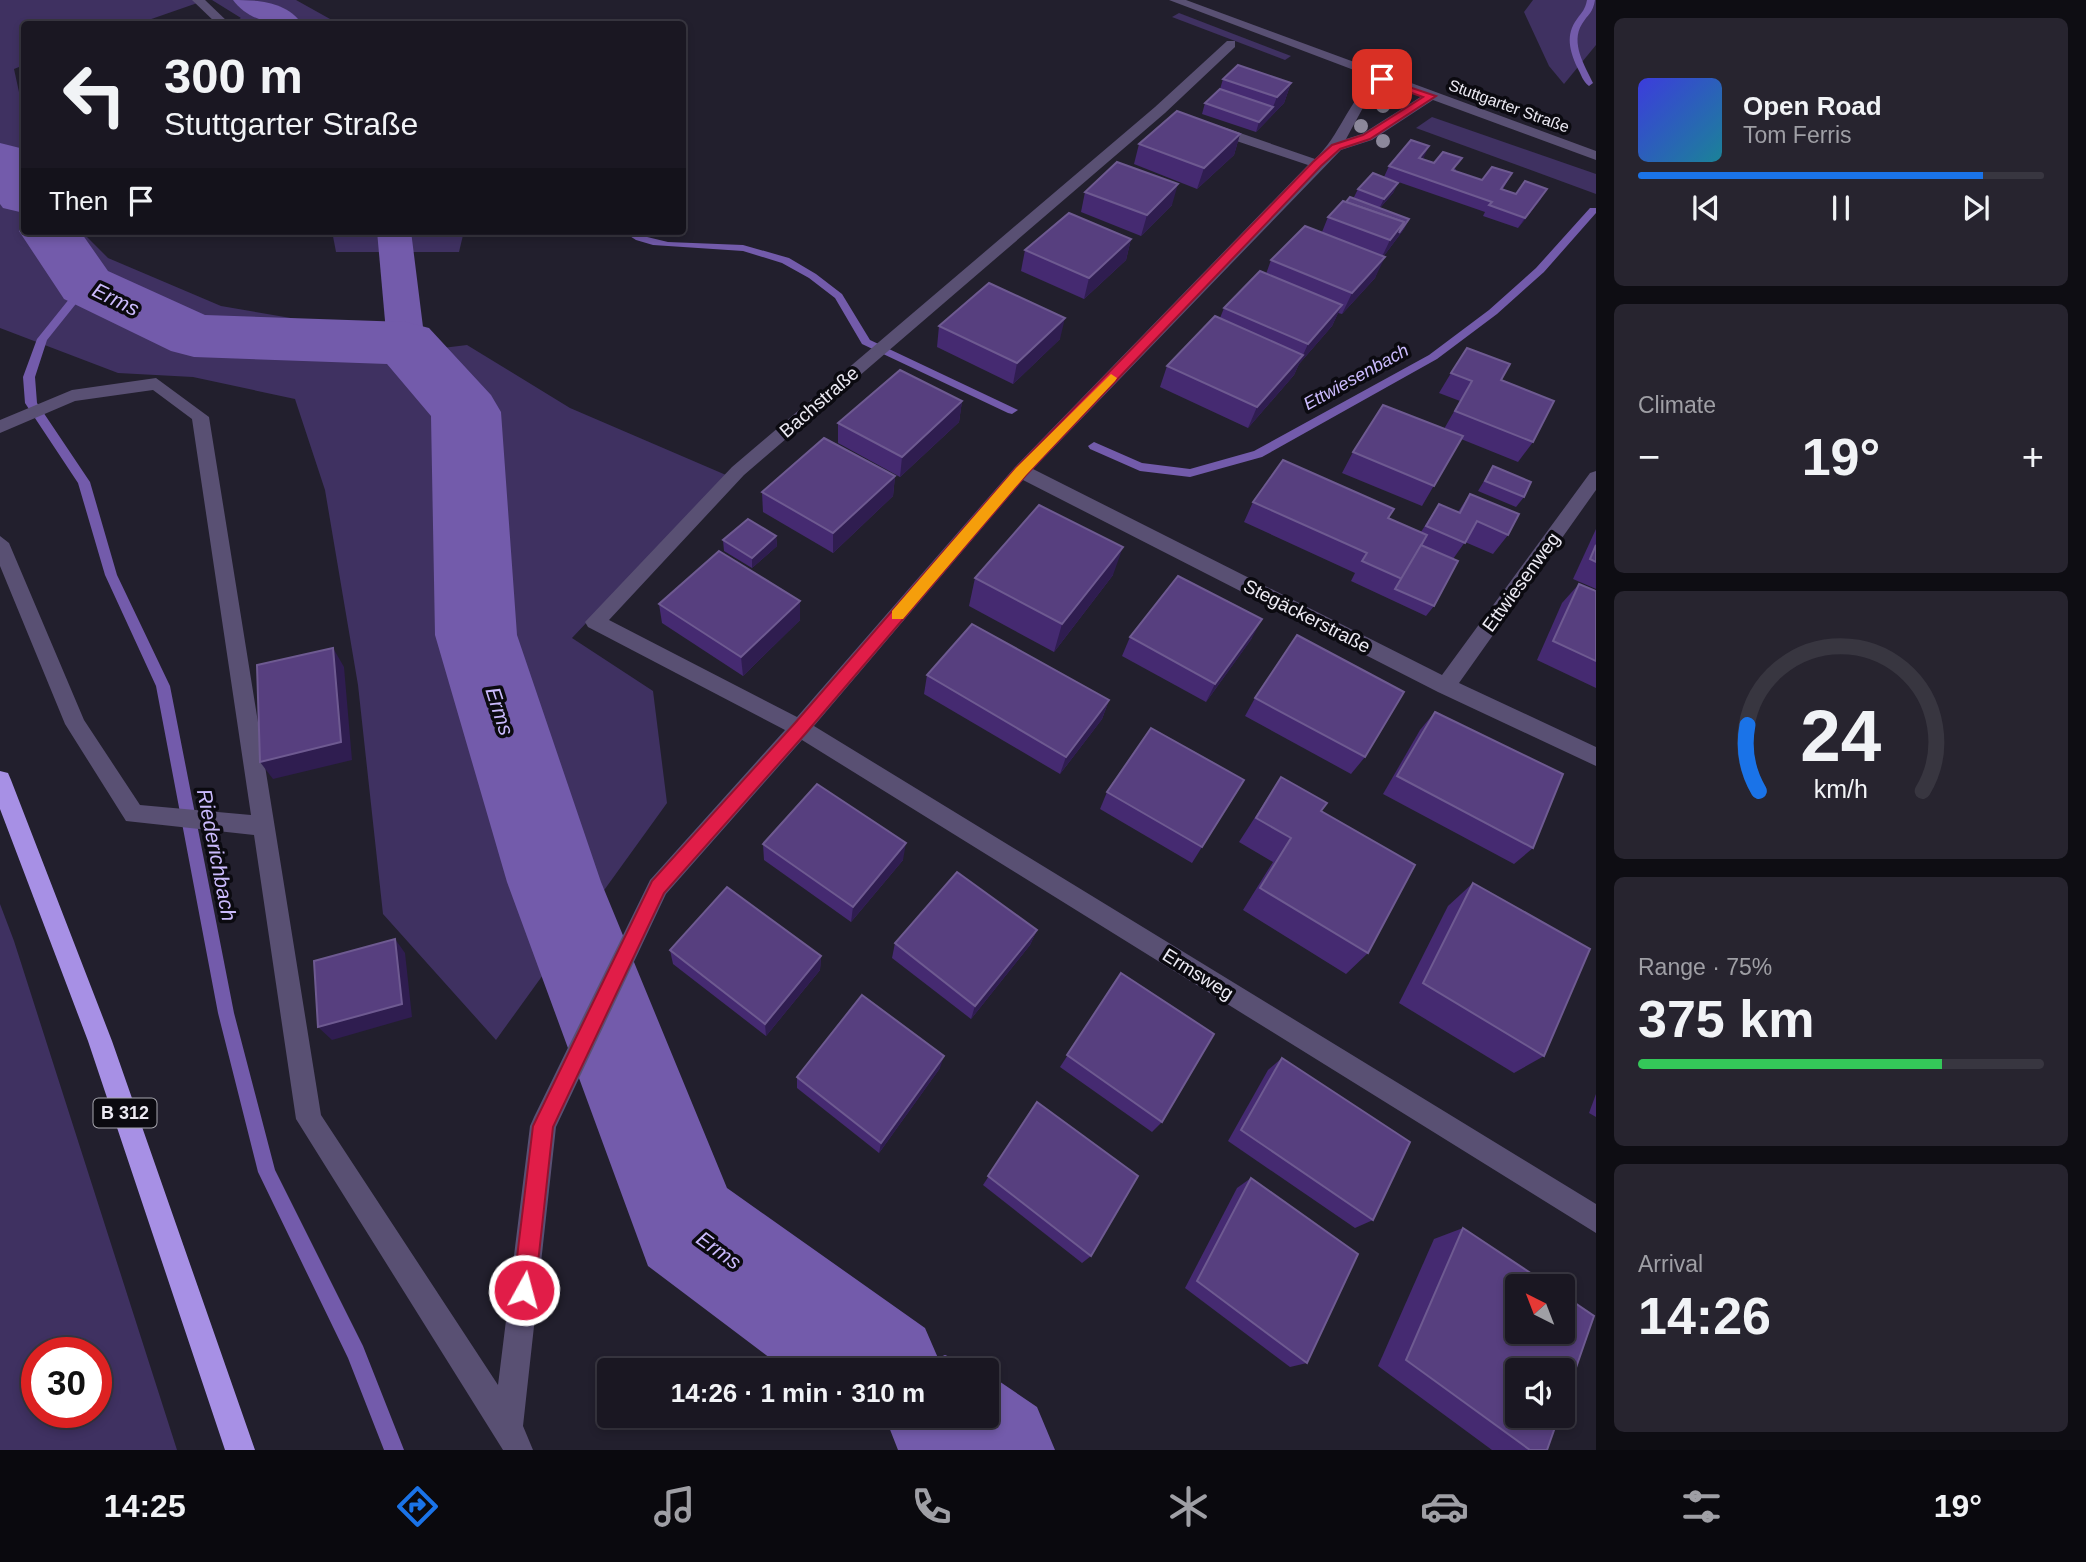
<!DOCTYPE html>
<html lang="en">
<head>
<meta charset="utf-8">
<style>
  :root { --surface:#1a1722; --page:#27242f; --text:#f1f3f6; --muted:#9f9fa5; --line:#383640; --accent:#1a73e8 }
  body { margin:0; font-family:Helvetica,sans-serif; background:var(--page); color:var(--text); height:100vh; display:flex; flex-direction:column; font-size:26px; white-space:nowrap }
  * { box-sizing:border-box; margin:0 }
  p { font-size:23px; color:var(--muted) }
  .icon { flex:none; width:38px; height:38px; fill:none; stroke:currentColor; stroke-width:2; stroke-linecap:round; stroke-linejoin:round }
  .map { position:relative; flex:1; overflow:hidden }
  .side { display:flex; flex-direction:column; gap:18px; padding:18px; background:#0e0d13; width:490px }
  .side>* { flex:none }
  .guide { position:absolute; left:21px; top:21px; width:665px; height:214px; border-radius:7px; box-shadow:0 4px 10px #0003,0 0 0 2px var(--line); background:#1a1722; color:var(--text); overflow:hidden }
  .needle { width:46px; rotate:318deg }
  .tools { position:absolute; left:1505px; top:1274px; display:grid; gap:14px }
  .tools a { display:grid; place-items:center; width:70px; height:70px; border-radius:7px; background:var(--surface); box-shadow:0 4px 10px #0003,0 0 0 2px var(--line); font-size:35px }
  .speed { position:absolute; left:21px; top:1337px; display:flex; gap:14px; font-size:35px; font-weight:700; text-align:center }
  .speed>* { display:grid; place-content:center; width:91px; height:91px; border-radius:50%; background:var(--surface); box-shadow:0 4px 10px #0003,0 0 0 2px var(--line); line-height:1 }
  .speed .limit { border:10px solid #d22; background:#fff; color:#111 }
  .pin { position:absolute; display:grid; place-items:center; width:60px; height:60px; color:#fff; margin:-30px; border-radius:14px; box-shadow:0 4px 10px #0006 }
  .me { position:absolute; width:77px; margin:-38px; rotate:7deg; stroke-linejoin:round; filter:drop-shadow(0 0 5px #0008) }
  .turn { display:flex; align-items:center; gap:24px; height:147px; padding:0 28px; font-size:32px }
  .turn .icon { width:91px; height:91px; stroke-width:2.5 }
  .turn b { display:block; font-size:49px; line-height:60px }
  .then { display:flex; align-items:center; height:66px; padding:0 28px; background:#0003; gap:14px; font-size:26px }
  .big { font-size:52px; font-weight:700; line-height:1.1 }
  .side .tile { flex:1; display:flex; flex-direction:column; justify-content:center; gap:10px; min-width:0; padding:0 24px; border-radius:10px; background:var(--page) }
  .side .dial { align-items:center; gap:0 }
  .dial svg { height:182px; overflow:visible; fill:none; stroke:var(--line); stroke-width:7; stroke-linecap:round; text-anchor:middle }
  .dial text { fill:var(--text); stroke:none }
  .song { display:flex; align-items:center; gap:21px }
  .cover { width:84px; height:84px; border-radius:10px; background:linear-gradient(135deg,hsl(240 70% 55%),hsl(190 70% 35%)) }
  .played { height:7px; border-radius:4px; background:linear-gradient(90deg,var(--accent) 85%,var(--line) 85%) }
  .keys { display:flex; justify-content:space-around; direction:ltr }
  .heat { display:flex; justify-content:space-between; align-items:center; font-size:38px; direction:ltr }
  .charge { height:10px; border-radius:5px; background:linear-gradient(90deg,#34c759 75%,var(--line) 0) }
  .trip { position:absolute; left:597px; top:1358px; width:402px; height:70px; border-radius:7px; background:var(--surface); box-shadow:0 4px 10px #0003,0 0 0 2px var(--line); font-weight:700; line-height:70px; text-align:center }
  .dock { display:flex; height:112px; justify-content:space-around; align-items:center; background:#0a090e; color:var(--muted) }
  .dock .icon { width:49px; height:49px }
  .dock .on { color:var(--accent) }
  .dock b { font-size:32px; color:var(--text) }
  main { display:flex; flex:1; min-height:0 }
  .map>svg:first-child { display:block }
  .green { fill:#3f3161; fill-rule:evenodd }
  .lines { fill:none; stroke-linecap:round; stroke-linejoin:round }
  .stream { fill:#735bab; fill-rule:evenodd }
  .canal { fill:#735bab; fill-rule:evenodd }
  .river { fill:#735bab; fill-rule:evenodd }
  .minor { fill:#595073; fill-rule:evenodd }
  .highway { fill:#a790e5; fill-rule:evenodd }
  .tree { fill:#8c889b }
  .wall { fill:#452a71 }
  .shaded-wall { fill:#2f1d50 }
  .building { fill:#573f7f; stroke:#6e5a91; stroke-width:2 }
  .route { fill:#e11d48; stroke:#92132f; stroke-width:2 }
  .slow { fill:#f59e0b }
  .labels { text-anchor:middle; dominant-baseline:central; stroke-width:7; stroke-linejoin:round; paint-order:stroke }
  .far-street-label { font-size:16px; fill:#eceaf3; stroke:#0b0a10 }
  .far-water-label { font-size:18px; font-style:italic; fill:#cbbbfd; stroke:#0b0a10 }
  .shield { fill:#0b0a10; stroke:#a8a7af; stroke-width:2 }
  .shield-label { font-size:18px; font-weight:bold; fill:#eceaf3 }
  .street-label { font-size:19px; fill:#eceaf3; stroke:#0b0a10 }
  .water-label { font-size:21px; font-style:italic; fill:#cbbbfd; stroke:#0b0a10 }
</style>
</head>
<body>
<main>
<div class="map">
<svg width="1596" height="1450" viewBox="0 0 1596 1450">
  <rect width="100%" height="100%" fill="#221f2d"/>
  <g class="green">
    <polygon points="0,0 206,0 137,24 24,24 24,65 14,69 24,115 24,231 81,231 108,258 221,306 332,325 353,359 467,345 570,408 726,475 572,638 653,691 667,803 496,1040 383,914 358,685 325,490 295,399 193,377 118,373 0,328"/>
    <polygon points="212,0 296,0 339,24 231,24 241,18"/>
    <polygon points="1533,0 1596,0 1596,45 1564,84 1549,66 1524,12"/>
    <polygon points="1179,13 1291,56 1285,60 1172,17"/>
    <polygon points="1432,117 1596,174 1596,194 1416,128"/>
    <polygon points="332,231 464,231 459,252 336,252"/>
    <path d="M 0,904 L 14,941 L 177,1450 L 0,1450 ZM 37,1353 L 96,1353 L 96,1412 L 37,1412 Z"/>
  </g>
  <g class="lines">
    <g class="stream">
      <path d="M 1587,0 L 1595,0 C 1593,13 1588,14 1582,24 C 1570,43 1585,66 1593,83 L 1589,86 C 1583,82 1581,74 1577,67 C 1570,51 1565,35 1577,19 C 1582,12 1585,10 1587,0 Z"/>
      <polygon points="1590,208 1596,208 1596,213 1544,272 1497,314 1437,359 1262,457 1190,477 1140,471 1090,449 1088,446 1094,442 1142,463 1190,469 1254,451 1429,355 1489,310 1536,268"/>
      <polygon points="622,231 634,231 643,236 668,242 743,245 789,258 816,274 842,294 870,340 1018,410 1012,414 1008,413 862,344 835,298 809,278 782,263 743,251 653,245 636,240"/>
      <polygon points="86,282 91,285 47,340 35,377 37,403 90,482 117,575 170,686 234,1013 275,1170 363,1346 404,1450 384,1450 348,1358 258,1172 218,1013 156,686 105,575 78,483 25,403 23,377 37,339 82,283"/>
    </g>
    <g class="canal">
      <path d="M 233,0 C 258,0 286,1 302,24 C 278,26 249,22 233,0 Z"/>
      <polygon points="377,231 411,231 425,343 419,352 406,355 393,352 387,343"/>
    </g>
    <g class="river">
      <polygon points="0,143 20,148 24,154 24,213 3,208 0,204"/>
      <polygon points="24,223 24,231 80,231 108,271 205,315 406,322 429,328 491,395 501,412 517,635 601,882 727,1188 925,1328 938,1358 945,1355 981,1370 786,1370 648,1266 507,882 435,635 431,416 387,364 194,357 171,351 64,299 19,231"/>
      <polygon points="987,1373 1037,1407 1055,1450 898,1450 889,1427 883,1429 850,1416 987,1416"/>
    </g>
    <g class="minor">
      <polygon points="192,0 205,0 230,24 217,24"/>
      <path d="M 1169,0 L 1186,0 L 1596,151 L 1596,160 L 1433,100 L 1372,140 L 1341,150 L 1033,469 L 1442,675 L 1590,473 L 1596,471 L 1596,490 L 1459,683 L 1596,747 L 1596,766 L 1438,692 L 1023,480 L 814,726 L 1596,1204 L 1596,1233 L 802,740 L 666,894 L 556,1127 L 523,1426 L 533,1450 L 503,1450 L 296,1119 L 254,835 L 126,821 L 65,724 L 0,566 L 0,536 L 9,543 L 84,720 L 140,805 L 251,815 L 192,419 L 153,390 L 75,401 L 0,433 L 0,420 L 72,390 L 156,378 L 209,417 L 321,1115 L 498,1385 L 530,1126 L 534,1117 L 650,880 L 785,730 L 588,627 L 585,622 L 732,467 L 1155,107 L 1227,41 L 1235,41 L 1235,47 L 1165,113 L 744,475 L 609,620 L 797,717 L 1015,467 L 1308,165 L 1207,131 L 1207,125 L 1217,125 L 1315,159 C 1340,136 1348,101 1375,78 ZM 1386,82 L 1422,96 L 1362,134 L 1346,139 L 1365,104 Z"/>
    </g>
    <polygon class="highway" points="0,771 8,773 11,780 112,1041 255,1450 225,1450 88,1041 0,809"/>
  </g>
  <g class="tree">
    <circle cx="1383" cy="106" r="7"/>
    <circle cx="1361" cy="126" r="7"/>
    <circle cx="1383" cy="141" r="7"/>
  </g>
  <g class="wall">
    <polygon points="1223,79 1291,83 1284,103 1256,132 1202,114 1205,103 1220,89"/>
    <polygon points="1240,134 1234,155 1197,189 1134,164 1139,144"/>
    <polygon points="1424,157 1422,159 1456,169 1455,171 1482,180 1512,173 1503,189 1516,194 1541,199 1518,228 1483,216 1485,212 1384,177 1389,166"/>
    <polygon points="1398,183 1393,193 1380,208 1409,219 1404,229 1383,257 1375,278 1342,314 1338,313 1332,326 1299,364 1294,375 1248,428 1160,387 1167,366 1220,318 1224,308 1266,274 1271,260 1322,232 1328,217 1346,202 1353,199 1358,189"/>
    <polygon points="1085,192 1172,205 1141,236 1081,212"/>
    <polygon points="1131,239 1126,260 1084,299 1021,271 1025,250"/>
    <polygon points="939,326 1060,339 1013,384 937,347"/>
    <polygon points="1451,373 1501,380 1533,442 1518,462 1461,439 1422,506 1342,473 1353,452 1444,429 1460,401 1439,393"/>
    <polygon points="962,401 959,422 900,477 838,443 838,423"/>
    <polygon points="1493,466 1524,497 1516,507 1478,491"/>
    <polygon points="895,476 893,496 833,553 763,512 762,492"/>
    <polygon points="1470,494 1508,535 1493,554 1465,542 1453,559 1434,606 1426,616 1351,581 1355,573 1244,522 1253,502 1388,518 1421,532 1439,504 1458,512"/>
    <polygon points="1596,529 1596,589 1573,579"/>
    <polygon points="776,536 777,546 752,568 724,551 723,540"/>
    <polygon points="1113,575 1054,652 969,606 975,578"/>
    <polygon points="1579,584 1596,591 1596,688 1537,660 1562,603"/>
    <polygon points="800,601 800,620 743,676 662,623 659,604"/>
    <polygon points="1130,637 1252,638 1206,702 1122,656"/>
    <polygon points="927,675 1109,700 1102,719 1060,774 924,694"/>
    <polygon points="1255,698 1365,757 1351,774 1245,716"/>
    <polygon points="1435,712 1533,848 1514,864 1383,794 1420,730"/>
    <polygon points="1281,777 1321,811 1368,953 1346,974 1243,910 1273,862 1239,842"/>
    <polygon points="1244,780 1192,863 1100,809 1107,792"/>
    <polygon points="763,844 903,860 851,922 764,860"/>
    <polygon points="1473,883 1544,1056 1514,1073 1399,1003 1448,906"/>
    <polygon points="1037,930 1030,945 971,1019 892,958 895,943"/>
    <polygon points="670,950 821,956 820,970 766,1036 673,964"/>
    <polygon points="1121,973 1162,1122 1152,1132 1060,1067"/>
    <polygon points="1282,1058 1373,1220 1355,1228 1228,1141 1268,1070"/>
    <polygon points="940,1068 879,1153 797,1088 797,1077"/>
    <polygon points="1596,1094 1596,1117 1589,1113"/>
    <polygon points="1037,1102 1091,1256 1082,1263 983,1185"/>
    <polygon points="1251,1178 1307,1363 1290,1367 1185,1288 1237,1188"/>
    <polygon points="1463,1228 1547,1450 1492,1450 1378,1366 1434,1239"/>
  </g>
  <g class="shaded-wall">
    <polygon points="1291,83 1284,103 1256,132 1259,122 1273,107 1277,97"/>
    <polygon points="1240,134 1234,155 1197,189 1204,168"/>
    <polygon points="1429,146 1424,157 1414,169 1419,158"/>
    <polygon points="1398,183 1393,193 1379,209 1384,199"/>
    <polygon points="1178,184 1172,205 1141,236 1147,215"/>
    <polygon points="1547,189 1541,199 1518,228 1525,218"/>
    <polygon points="1409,219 1404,229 1380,261 1390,240 1404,222"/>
    <polygon points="1131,239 1126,260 1084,299 1089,278"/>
    <polygon points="1385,257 1375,278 1342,314 1352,293"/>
    <polygon points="1342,305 1332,326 1299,364 1294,375 1248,428 1257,407 1303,355 1308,344"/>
    <polygon points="1065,318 1060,339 1013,384 1017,363"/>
    <polygon points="962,401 959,422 900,477 902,457"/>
    <polygon points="895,476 893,496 833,553 833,533"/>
    <polygon points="776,536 777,546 752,568 752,558"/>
    <polygon points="1123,547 1113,575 1054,652 1062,624"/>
    <polygon points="800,601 800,620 743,676 741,657"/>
    <polygon points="1262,619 1252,638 1206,702 1215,684"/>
    <polygon points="333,648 344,667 352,760 273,779 260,762"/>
    <polygon points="1109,700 1102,719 1060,774 1066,757"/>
    <polygon points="906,843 903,860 851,922 853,907"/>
    <polygon points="1037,930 1030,945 971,1019 975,1006"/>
    <polygon points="395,939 405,953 412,1017 332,1040 318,1027"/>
    <polygon points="821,956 820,970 766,1036 765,1024"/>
    <polygon points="944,1056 940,1068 879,1153 881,1143"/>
  </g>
  <g class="building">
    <polygon points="1238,65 1291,83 1277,97 1223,79"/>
    <polygon points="1220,89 1273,107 1259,122 1205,103"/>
    <polygon points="1177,111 1240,134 1204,168 1139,144"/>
    <polygon points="1411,140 1429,146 1419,158 1434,163 1443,152 1462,158 1452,170 1482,180 1492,167 1512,173 1501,189 1516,194 1525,181 1547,189 1525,218 1489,205 1492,202 1389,166"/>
    <polygon points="1117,162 1178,184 1147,215 1085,192"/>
    <polygon points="1373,173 1398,183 1384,199 1358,189"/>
    <polygon points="1350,197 1409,219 1399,233 1404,222 1346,202"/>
    <polygon points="1343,201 1404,222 1390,240 1328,217"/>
    <polygon points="1069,213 1131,239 1089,278 1025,250"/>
    <polygon points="1305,226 1385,257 1352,293 1271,260"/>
    <polygon points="1260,271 1342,305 1308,344 1224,308"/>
    <polygon points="989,283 1065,318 1017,363 939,326"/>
    <polygon points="1215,316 1303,355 1257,407 1167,366"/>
    <polygon points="1467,348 1510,364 1501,380 1554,401 1533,442 1455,411 1472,381 1451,373"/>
    <polygon points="900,370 962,401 902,457 838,423"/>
    <polygon points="1383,405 1463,436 1434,486 1353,452"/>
    <polygon points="824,438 895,476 833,533 762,492"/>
    <polygon points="1283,460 1394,509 1388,518 1427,535 1402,579 1362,561 1367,553 1253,502"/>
    <polygon points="1493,466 1531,482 1524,497 1485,481"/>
    <polygon points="1470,494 1519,514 1508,535 1477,521 1465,543 1426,526 1439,504 1460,513"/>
    <polygon points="1039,505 1123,547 1062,624 975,578"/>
    <polygon points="748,519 776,536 752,558 723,540"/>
    <polygon points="1421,545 1458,561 1434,606 1395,589"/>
    <polygon points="1596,545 1596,562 1590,559"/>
    <polygon points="719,551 800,601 741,657 659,604"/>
    <polygon points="1178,576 1262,619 1215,684 1130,637"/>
    <polygon points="1579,584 1596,591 1596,661 1553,641"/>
    <polygon points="972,624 1109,700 1066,757 927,675"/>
    <polygon points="1297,635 1404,692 1365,757 1255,698"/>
    <polygon points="333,648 341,742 260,762 257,665"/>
    <polygon points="1435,712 1563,774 1533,848 1397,776"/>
    <polygon points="1151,728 1244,780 1202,847 1107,792"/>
    <polygon points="1281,777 1327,803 1321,811 1415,865 1368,953 1260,888 1291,838 1256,818"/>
    <polygon points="817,784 906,843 853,907 763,844"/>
    <polygon points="957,872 1037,930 975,1006 895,943"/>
    <polygon points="1473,883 1590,949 1544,1056 1423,983"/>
    <polygon points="727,887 821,956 765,1024 670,950"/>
    <polygon points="395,939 402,1004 318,1027 314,961"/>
    <polygon points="1121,973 1214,1034 1162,1122 1067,1055"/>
    <polygon points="862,995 944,1056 881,1143 797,1077"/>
    <polygon points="1282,1058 1410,1142 1373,1220 1241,1130"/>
    <polygon points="1037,1102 1138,1176 1091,1256 988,1176"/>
    <polygon points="1251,1178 1358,1254 1307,1363 1197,1281"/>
    <polygon points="1463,1228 1550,1286 1517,1286 1517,1332 1563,1332 1563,1295 1594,1316 1563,1405 1563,1370 1517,1370 1517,1416 1559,1416 1547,1450 1530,1450 1406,1360"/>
  </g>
  <polygon class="route" points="1379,77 1436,96 1370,139 1340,149 1321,166 1026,475 806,733 664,893 553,1127 535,1290 531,1298 524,1301 516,1298 513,1290 533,1126 652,881 795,723 1016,468 1313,162 1332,145 1363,135 1423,97 1379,81"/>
  <polygon class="slow" points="1111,374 1117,378 1115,381 1026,475 903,619 892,619 892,611 1016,468"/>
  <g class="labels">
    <g class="far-street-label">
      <text transform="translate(1509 106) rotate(20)">Stuttgarter Straße</text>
    </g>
    <g class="far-water-label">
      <text transform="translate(1356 377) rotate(-29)">Ettwiesenbach</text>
    </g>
    <rect class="shield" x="93.5" y="1098.5" width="63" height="29" rx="5"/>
    <g class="shield-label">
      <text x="125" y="1113">B 312</text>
    </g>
    <g class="street-label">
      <text transform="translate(819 402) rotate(-41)">Bachstraße</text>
      <text transform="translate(1521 582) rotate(-54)">Ettwiesenweg</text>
      <text transform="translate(1307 616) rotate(27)">Stegäckerstraße</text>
      <text transform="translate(1198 974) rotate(32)">Ermsweg</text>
    </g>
    <g class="water-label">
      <text transform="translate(116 299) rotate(26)">Erms</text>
      <text transform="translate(500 711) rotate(72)">Erms</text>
      <text transform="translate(217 855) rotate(79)">Riederichbach</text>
      <text transform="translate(719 1250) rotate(36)">Erms</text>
    </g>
  </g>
</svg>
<div class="tools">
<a><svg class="needle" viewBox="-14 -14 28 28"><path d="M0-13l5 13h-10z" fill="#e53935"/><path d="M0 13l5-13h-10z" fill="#9f9fa5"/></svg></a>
<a><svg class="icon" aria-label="sound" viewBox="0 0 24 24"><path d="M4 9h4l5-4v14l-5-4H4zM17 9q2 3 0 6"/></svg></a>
</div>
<div class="speed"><div class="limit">30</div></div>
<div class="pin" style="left:1382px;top:79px;background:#d93025"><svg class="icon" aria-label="arrive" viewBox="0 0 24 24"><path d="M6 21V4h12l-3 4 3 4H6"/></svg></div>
<svg class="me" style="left:524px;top:1290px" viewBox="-20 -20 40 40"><circle r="17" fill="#e11d48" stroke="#fff" stroke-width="3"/><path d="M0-11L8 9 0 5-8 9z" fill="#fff"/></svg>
<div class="trip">14:26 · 1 min · 310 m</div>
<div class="guide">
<div class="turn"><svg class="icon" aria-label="left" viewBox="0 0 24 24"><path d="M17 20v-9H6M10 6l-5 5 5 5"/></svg><div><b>300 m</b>Stuttgarter Straße</div></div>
<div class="then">Then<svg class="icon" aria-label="arrive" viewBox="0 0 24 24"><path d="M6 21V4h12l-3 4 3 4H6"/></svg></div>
</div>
</div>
<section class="side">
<div class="tile">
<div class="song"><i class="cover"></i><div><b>Open Road</b><p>Tom Ferris</p></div></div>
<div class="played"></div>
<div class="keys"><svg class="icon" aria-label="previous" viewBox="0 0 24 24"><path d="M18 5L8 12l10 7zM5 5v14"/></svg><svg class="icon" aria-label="pause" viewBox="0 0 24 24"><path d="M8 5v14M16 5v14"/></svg><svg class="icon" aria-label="next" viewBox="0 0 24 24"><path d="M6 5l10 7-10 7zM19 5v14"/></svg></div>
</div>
<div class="tile"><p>Climate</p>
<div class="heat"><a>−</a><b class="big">19°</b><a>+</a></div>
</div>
<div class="tile dial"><svg viewBox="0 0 100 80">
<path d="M14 69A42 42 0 1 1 86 69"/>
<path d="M14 69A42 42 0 0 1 9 40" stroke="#1a73e8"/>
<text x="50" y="56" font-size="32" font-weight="700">24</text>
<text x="50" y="72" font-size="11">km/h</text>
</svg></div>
<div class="tile"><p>Range · 75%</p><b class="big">375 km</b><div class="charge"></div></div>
<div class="tile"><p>Arrival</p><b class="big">14:26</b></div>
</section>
</main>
<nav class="dock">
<b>14:25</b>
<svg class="icon on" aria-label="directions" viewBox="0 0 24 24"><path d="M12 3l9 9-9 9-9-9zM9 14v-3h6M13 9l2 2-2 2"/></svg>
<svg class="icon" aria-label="music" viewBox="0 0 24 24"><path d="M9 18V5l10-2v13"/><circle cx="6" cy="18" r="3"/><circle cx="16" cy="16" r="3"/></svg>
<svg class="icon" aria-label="phone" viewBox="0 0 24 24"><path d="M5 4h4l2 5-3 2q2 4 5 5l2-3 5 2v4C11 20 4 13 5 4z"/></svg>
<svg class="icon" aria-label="climate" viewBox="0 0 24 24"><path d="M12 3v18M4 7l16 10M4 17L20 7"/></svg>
<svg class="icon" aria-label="car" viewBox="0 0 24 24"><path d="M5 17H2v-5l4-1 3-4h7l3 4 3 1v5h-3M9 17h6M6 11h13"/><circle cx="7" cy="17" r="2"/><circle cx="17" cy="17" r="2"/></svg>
<svg class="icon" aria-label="filters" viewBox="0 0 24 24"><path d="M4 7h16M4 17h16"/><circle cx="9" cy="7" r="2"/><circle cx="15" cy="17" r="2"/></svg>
<b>19°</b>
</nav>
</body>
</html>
